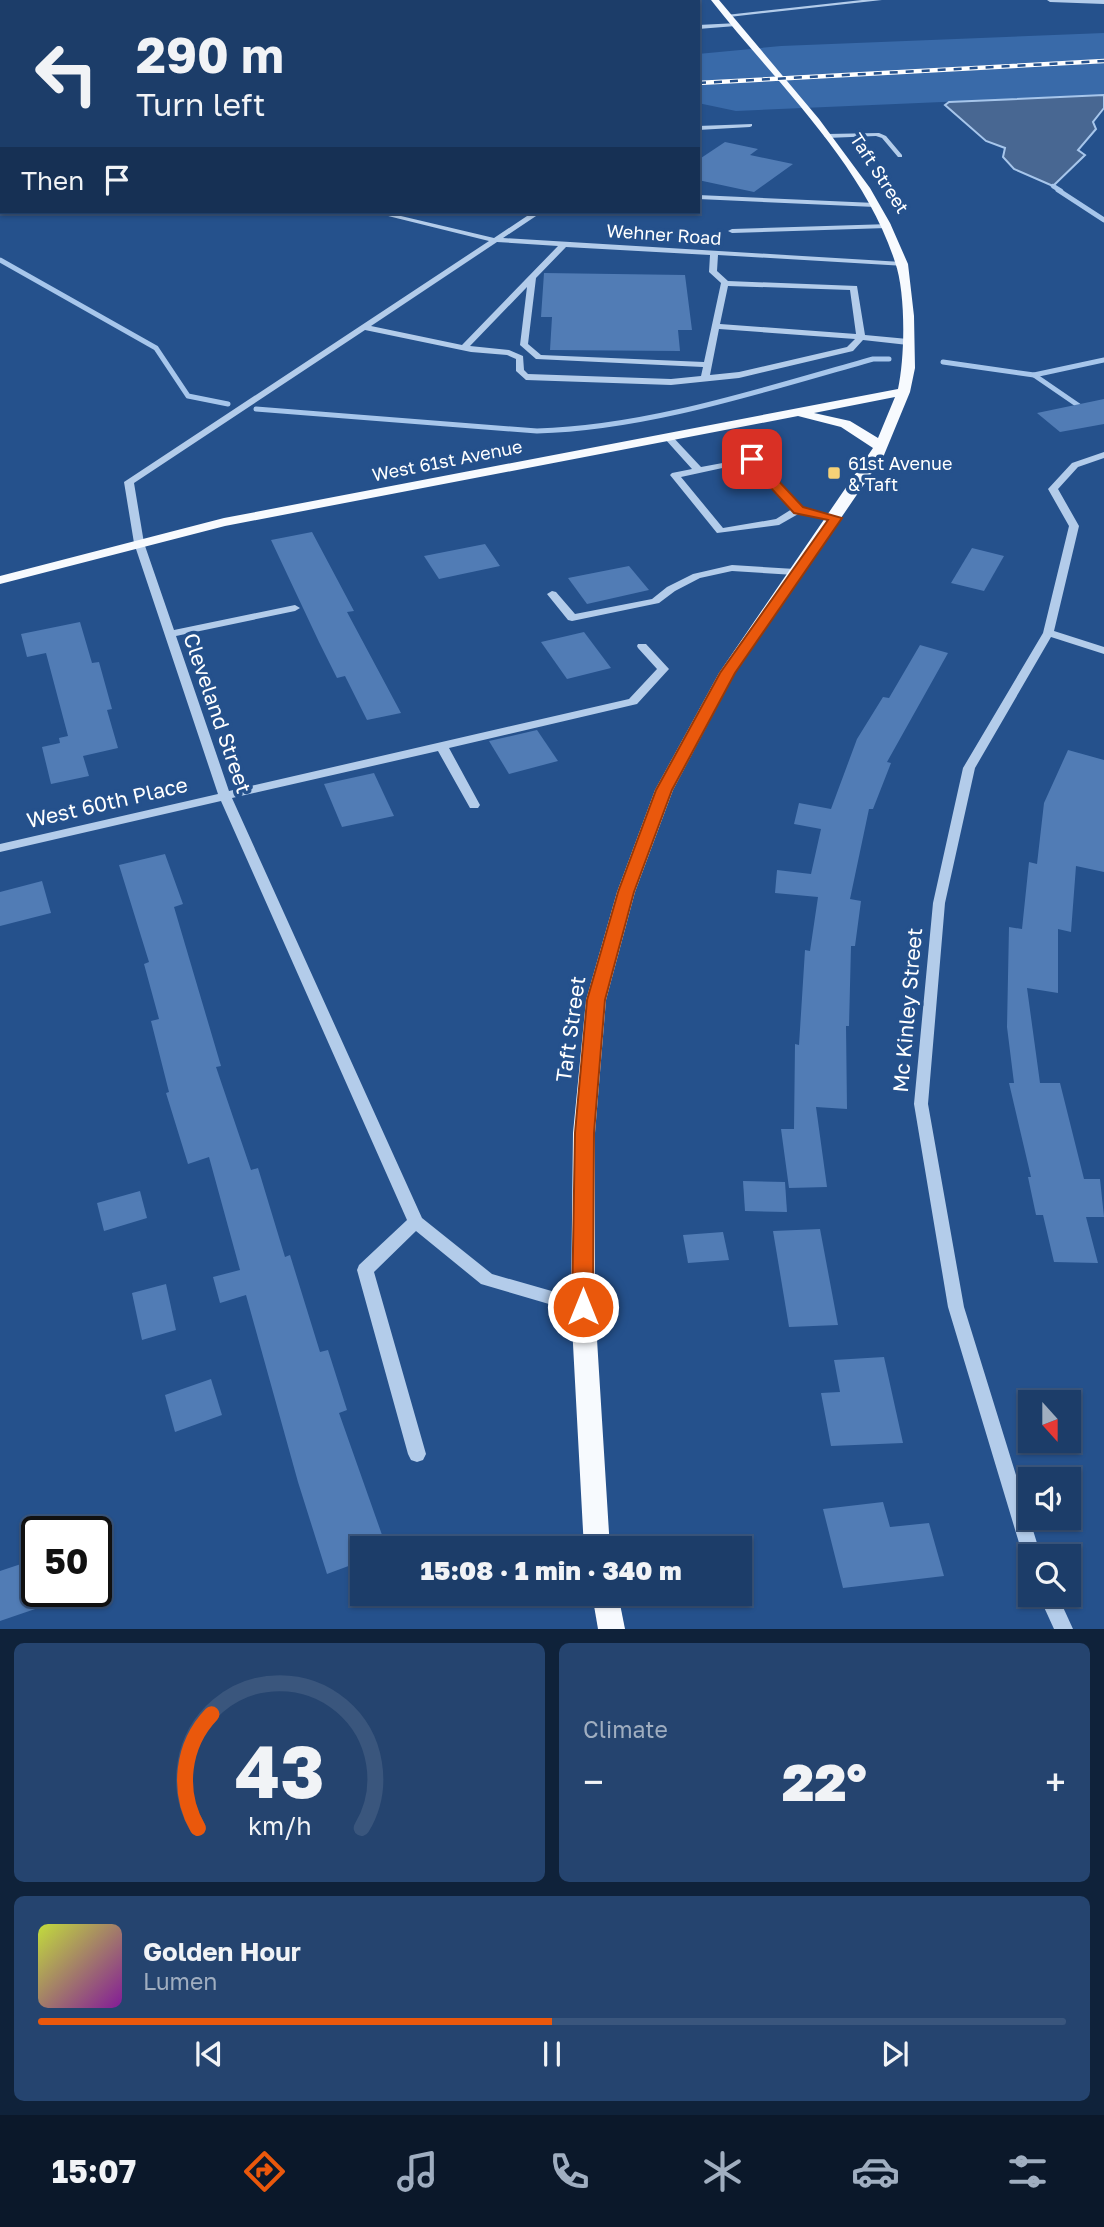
<!DOCTYPE html>
<html lang="en">
<head>
<meta charset="utf-8">
<style>
  :root { --surface:#1c3d69; --page:#25446f; --text:#f1f3f6; --muted:#a0aec0; --line:#3a567d; --accent:#ea580c }
  body { margin:0; font-family:"Golos Text",sans-serif; background:var(--page); color:var(--text); height:100vh; display:flex; flex-direction:column; font-size:26px; white-space:nowrap }
  * { box-sizing:border-box; margin:0 }
  p { font-size:23px; color:var(--muted) }
  .icon { flex:none; width:38px; height:38px; fill:none; stroke:currentColor; stroke-width:2; stroke-linecap:round; stroke-linejoin:round }
  .map { position:relative; height:1629px; overflow:hidden }
  .drawer { display:flex; flex-direction:column; gap:14px; padding:14px; background:#0f223a; flex:1 }
  .drawer>* { flex:none }
  .guide { position:absolute; left:0px; top:0px; width:700px; height:214px; box-shadow:0 2px 5px #0004,0 0 0 2px var(--line); background:#1c3d69; color:var(--text); overflow:hidden }
  .needle { width:46px; rotate:159deg }
  .fabs { position:absolute; left:1018px; top:1390px; display:grid; gap:14px }
  .fabs a { display:grid; place-items:center; width:63px; height:63px; border-radius:0px; background:var(--surface); box-shadow:0 2px 5px #0004,0 0 0 2px var(--line); font-size:35px }
  .speed { position:absolute; left:21px; top:1516px; display:flex; gap:14px; font-size:35px; font-weight:700; text-align:center }
  .speed>* { display:grid; place-content:center; width:91px; height:91px; border-radius:50%; background:var(--surface); box-shadow:0 2px 5px #0004,0 0 0 2px var(--line); line-height:1 }
  .speed .limit { border:4px solid #111; border-radius:10px; background:#fff; color:#111 }
  .pin { position:absolute; display:grid; place-items:center; width:60px; height:60px; color:#fff; margin:-30px; border-radius:14px; box-shadow:0 4px 10px #0006 }
  .me { position:absolute; width:77px; margin:-38px; rotate:0deg; stroke-linejoin:round; filter:drop-shadow(0 0 5px #0008) }
  .turn { display:flex; align-items:center; gap:24px; height:147px; padding:0 21px; font-size:32px }
  .turn .icon { width:91px; height:91px; stroke-width:2.5 }
  .turn b { display:block; font-size:49px; line-height:60px }
  .then { display:flex; align-items:center; height:66px; padding:0 21px; background:#0003; gap:14px; font-size:26px }
  .big { font-size:52px; font-weight:800; line-height:1.1 }
  .drawer .card { flex:1; display:flex; flex-direction:column; justify-content:center; gap:10px; min-width:0; padding:0 24px; border-radius:10px; background:var(--page) }
  .drawer .dial { align-items:center; gap:0 }
  .dial svg { height:182px; overflow:visible; fill:none; stroke:var(--line); stroke-width:7; stroke-linecap:round; text-anchor:middle }
  .dial text { fill:var(--text); stroke:none }
  .song { display:flex; align-items:center; gap:21px }
  .cover { width:84px; height:84px; border-radius:10px; background:linear-gradient(135deg,hsl(70 70% 55%),hsl(290 70% 35%)) }
  .played { height:7px; border-radius:4px; background:linear-gradient(90deg,var(--accent) 50%,var(--line) 50%) }
  .keys { display:flex; justify-content:space-around; direction:ltr }
  .heat { display:flex; justify-content:space-between; align-items:center; font-size:38px; direction:ltr }
  .drawer .tiles { flex:1; display:grid; gap:14px; grid-template-columns:1fr 1fr }
  .card:last-child { grid-column:span 2 }
  .trip { position:absolute; left:350px; top:1536px; width:402px; height:70px; border-radius:0px; background:var(--surface); box-shadow:0 2px 5px #0004,0 0 0 2px var(--line); font-weight:800; line-height:70px; text-align:center }
  .tabs { display:flex; height:112px; justify-content:space-around; align-items:center; background:#0b182a; color:var(--muted) }
  .tabs .icon { width:49px; height:49px }
  .tabs .selected { color:var(--accent) }
  .tabs b { font-size:32px; color:var(--text) }
  .map>svg:first-child { display:block }
  .green { fill:#396aa9 }
  .water { fill:#486792; stroke:#a7c6eb; stroke-width:2 }
  .lines { fill:none; stroke-linecap:round; stroke-linejoin:round }
  .stream-far1 { stroke:#a7c6eb; stroke-width:4.5 }
  .stream { stroke:#a7c6eb; stroke-width:5 }
  .building { fill:#517cb5 }
  .minor { fill:#b3ccea; fill-rule:evenodd }
  .major { fill:#f7fafe; fill-rule:evenodd }
  .rail-casing { stroke:#fff; stroke-width:4.5 }
  .rail { stroke:#25518c; stroke-width:2.5; stroke-dasharray:8; stroke-linecap:butt }
  .route { fill:#ea580c; stroke:#983908; stroke-width:2 }
  .poi-dot { fill:#f5d177; stroke:#25518c; stroke-width:2.5 }
  .labels { text-anchor:middle; dominant-baseline:central; stroke-width:7; stroke-linejoin:round; paint-order:stroke }
  .far-street-label { font-size:18px; fill:#fff; stroke:#25518c }
  .far-poi-label { font-size:18px; fill:#fff; stroke:#25518c; text-anchor:start }
  .street-label { font-size:21px; fill:#fff; stroke:#25518c }
</style>
</head>
<body>
<div class="map">
<svg width="1104" height="1629" viewBox="0 0 1104 1629">
  <rect width="100%" height="100%" fill="#25518c"/>
  <polygon class="green" points="1104,33 1104,95 736,111 698,103 698,54 781,46"/>
  <polygon class="water" points="1104,95 1104,108 1093,122 1096,129 1078,150 1085,155 1053,186 1014,169 1003,157 1005,148 986,141 945,105 949,102"/>
  <g class="lines">
    <polyline class="stream-far1" points="1053,186 1061,191"/>
    <g class="stream">
      <polyline points="1058,190 1104,220"/>
      <polyline points="0,260 156,348 188,396 228,404"/>
      <polyline points="943,362 1034,375 1085,410"/>
      <polyline points="1034,375 1104,360"/>
      <path d="M 256,409 L 537,431 C 649,428 765,389 873,359 L 889,359"/>
    </g>
  </g>
  <g class="building">
    <polygon points="725,142 758,149 750,155 793,164 754,192 698,180 698,160"/>
    <polygon points="544,273 685,275 692,330 678,330 680,351 550,350 552,317 541,317"/>
    <polygon points="1104,399 1104,424 1060,432 1037,413"/>
    <polygon points="312,532 354,611 347,612 401,713 367,720 345,676 337,678 319,642 271,540"/>
    <polygon points="485,544 500,566 439,579 424,556"/>
    <polygon points="972,548 1004,556 984,591 951,583"/>
    <polygon points="629,566 649,590 587,604 568,578"/>
    <polygon points="80,622 92,663 99,662 112,709 107,710 118,748 83,756 89,776 51,784 42,747 60,743 59,738 68,736 46,653 27,657 21,634"/>
    <polygon points="584,632 611,668 567,679 541,642"/>
    <polygon points="920,645 948,653 887,762 891,763 873,809 869,809 850,899 861,901 855,946 851,946 849,1026 846,1026 847,1109 816,1107 827,1187 789,1188 781,1129 794,1129 795,1044 799,1045 805,950 810,951 818,897 775,893 777,870 811,874 821,829 794,824 799,803 831,809 857,739 883,697 889,698"/>
    <polygon points="537,730 558,761 509,774 489,741"/>
    <polygon points="1068,750 1104,760 1104,872 1076,866 1071,932 1058,929 1058,993 1027,988 1040,1083 1060,1083 1084,1179 1100,1179 1104,1217 1086,1217 1098,1263 1054,1262 1043,1215 1036,1215 1028,1177 1031,1177 1009,1083 1014,1083 1007,1027 1009,927 1022,929 1029,862 1037,864 1044,803"/>
    <polygon points="374,773 394,816 342,827 324,784"/>
    <polygon points="165,854 183,904 174,907 221,1066 216,1067 251,1170 258,1168 285,1257 290,1255 320,1352 328,1350 347,1410 339,1413 387,1549 362,1549 362,1561 327,1574 298,1482 246,1295 220,1303 213,1277 240,1270 209,1157 188,1164 166,1093 169,1092 151,1021 159,1019 144,964 149,962 119,865"/>
    <polygon points="42,881 51,913 0,926 0,892"/>
    <polygon points="743,1181 785,1182 787,1212 745,1211"/>
    <polygon points="140,1191 147,1218 104,1231 97,1203"/>
    <polygon points="820,1229 838,1325 789,1327 773,1231"/>
    <polygon points="723,1232 729,1260 688,1263 683,1235"/>
    <polygon points="166,1284 176,1330 142,1340 132,1293"/>
    <polygon points="884,1357 903,1443 831,1446 821,1393 840,1392 834,1360"/>
    <polygon points="211,1379 222,1415 175,1432 165,1395"/>
    <polygon points="883,1502 890,1527 929,1523 944,1576 843,1588 823,1509"/>
    <polygon points="33,1560 41,1607 0,1621 0,1571"/>
  </g>
  <g class="lines">
    <g class="minor">
      <polygon points="315,0 321,0 313,2"/>
      <polygon points="862,0 882,0 729,17 726,15"/>
      <polygon points="1047,0 1104,0 1104,4 1050,2"/>
      <polygon points="738,23 736,26 698,29 698,25"/>
      <polygon points="0,54 2,55 2,61 0,60"/>
      <rect x="0" y="72" width="2" height="4"/>
      <polygon points="752,124 752,126 750,127 698,130 698,126"/>
      <polygon points="879,133 886,136 902,155 902,157 898,157 882,138 876,136 827,138 824,136 827,134"/>
      <polygon points="698,195 875,203 879,205 875,207 698,199"/>
      <path d="M 372,212 L 384,212 L 494,238 L 533,212 L 542,212 L 503,238 L 902,262 L 905,262 L 905,266 L 718,255 L 717,271 L 728,281 L 857,286 L 865,335 L 908,339 L 912,342 L 908,345 L 863,340 L 853,351 L 739,378 L 671,385 L 526,380 L 516,371 L 516,359 L 507,355 L 471,352 L 365,330 L 134,483 L 144,543 L 174,630 L 295,605 L 300,608 L 295,611 L 176,636 L 229,791 L 629,699 L 657,669 L 638,648 L 637,646 L 638,644 L 646,644 L 669,669 L 637,704 L 449,748 L 480,805 L 478,808 L 470,808 L 438,751 L 232,798 L 422,1218 L 492,1274 L 583,1300 L 589,1302 L 591,1307 L 589,1312 L 583,1314 L 481,1284 L 416,1231 L 374,1272 L 426,1454 L 423,1460 L 417,1462 L 411,1460 L 408,1454 L 357,1270 L 359,1265 L 407,1220 L 221,801 L 0,852 L 0,844 L 218,794 L 134,543 L 124,482 L 489,241 ZM 497,242 L 558,246 L 462,345 L 371,326 ZM 566,247 L 710,255 L 709,272 L 721,283 L 704,362 L 541,355 L 528,344 L 536,278 ZM 728,286 L 850,290 L 856,334 L 720,324 ZM 527,287 L 520,345 L 536,359 L 703,367 L 701,376 L 671,379 L 528,374 L 524,370 L 523,356 L 509,350 L 470,346 ZM 719,329 L 855,339 L 847,347 L 739,372 L 710,375 Z"/>
      <polygon points="890,224 891,226 887,228 732,233 728,231 732,229"/>
      <path d="M 668,434 L 671,435 L 701,467 L 755,457 L 801,508 L 839,516 L 841,518 L 836,521 L 800,513 L 779,525 L 717,533 L 670,475 L 672,473 L 692,469 L 665,439 L 663,437 ZM 750,462 L 792,509 L 776,519 L 723,528 L 681,477 Z"/>
      <polygon points="1104,452 1104,458 1078,467 1058,489 1079,526 1054,631 1104,647 1104,654 1051,637 975,768 945,903 928,1104 964,1307 1041,1556 1031,1556 1031,1564 1026,1562 1023,1556 948,1307 914,1104 933,903 963,768 1043,633 1069,526 1048,489 1072,463"/>
      <polygon points="732,565 795,569 800,572 795,575 732,571 700,578 675,591 659,603 572,621 568,620 547,594 552,591 556,592 575,614 652,599 667,587 693,574"/>
      <polygon points="1038,1594 1057,1594 1073,1629 1054,1629"/>
    </g>
    <g class="major">
      <path d="M 711,0 L 719,0 L 819,119 L 870,188 L 890,223 L 908,264 L 914,316 L 915,368 L 910,392 L 884,455 L 735,673 L 673,790 L 635,892 L 606,1000 L 595,1133 L 595,1307 L 610,1549 L 584,1549 L 571,1307 L 573,1133 L 586,1000 L 617,892 L 655,790 L 719,673 L 873,448 L 841,427 L 798,416 L 225,526 L 0,584 L 0,576 L 224,518 L 898,389 C 905,357 906,293 895,262 C 863,162 774,81 711,0 ZM 895,397 L 878,438 L 850,421 L 814,413 Z"/>
      <polygon points="592,1594 618,1594 625,1629 598,1629"/>
    </g>
    <defs>
      <polyline id="rail" points="698,83 1104,61"/>
    </defs>
    <use href="#rail" class="rail-casing"/>
    <use href="#rail" class="rail"/>
  </g>
  <polygon class="route" points="747,457 756,457 803,507 842,518 735,673 672,790 634,892 605,1000 594,1133 593,1307 590,1313 583,1316 575,1313 572,1307 575,1133 587,1000 618,892 656,790 720,673 828,520 794,513 747,462"/>
  <rect class="poi-dot" x="827" y="466" width="14" height="14" rx="3.5"/>
  <g class="labels">
    <g class="far-street-label">
      <text transform="translate(880 173) rotate(57)">Taft Street</text>
      <text transform="translate(664 234) rotate(4)">Wehner Road</text>
      <text transform="translate(447 460) rotate(-11)">West 61st Avenue</text>
    </g>
    <g class="far-poi-label">
      <text x="848" y="463">61st Avenue<tspan x="848" dy="21">&amp; Taft</tspan></text>
    </g>
    <g class="street-label">
      <text transform="translate(218 713) rotate(71)">Cleveland Street</text>
      <text transform="translate(107 802) rotate(-13)">West 60th Place</text>
      <text transform="translate(907 1010) rotate(-85)">Mc Kinley Street</text>
      <text transform="translate(570 1029) rotate(-82)">Taft Street</text>
    </g>
  </g>
</svg>
<div class="fabs">
<a><svg class="needle" viewBox="-14 -14 28 28"><path d="M0-13l5 13h-10z" fill="#e53935"/><path d="M0 13l5-13h-10z" fill="#a0aec0"/></svg></a>
<a><svg class="icon" aria-label="sound" viewBox="0 0 24 24"><path d="M4 9h4l5-4v14l-5-4H4zM17 9q2 3 0 6"/></svg></a>
<a><svg class="icon" aria-label="search" viewBox="0 0 24 24"><circle cx="10" cy="10" r="6"/><path d="M15 15l6 6"/></svg></a>
</div>
<div class="speed"><div class="limit">50</div></div>
<div class="pin" style="left:752px;top:459px;background:#d93025"><svg class="icon" aria-label="arrive" viewBox="0 0 24 24"><path d="M6 21V4h12l-3 4 3 4H6"/></svg></div>
<svg class="me" style="left:583px;top:1307px" viewBox="-20 -20 40 40"><circle r="17" fill="#ea580c" stroke="#fff" stroke-width="3"/><path d="M0-11L8 9 0 5-8 9z" fill="#fff"/></svg>
<div class="trip">15:08 · 1 min · 340 m</div>
<div class="guide">
<div class="turn"><svg class="icon" aria-label="left" viewBox="0 0 24 24"><path d="M17 20v-9H6M10 6l-5 5 5 5"/></svg><div><b>290 m</b>Turn left</div></div>
<div class="then">Then<svg class="icon" aria-label="arrive" viewBox="0 0 24 24"><path d="M6 21V4h12l-3 4 3 4H6"/></svg></div>
</div>
</div>
<section class="drawer">
<div class="tiles">
<div class="card dial"><svg viewBox="0 0 100 80">
<path d="M14 69A42 42 0 1 1 86 69"/>
<path d="M14 69A42 42 0 0 1 20 19" stroke="#ea580c"/>
<text x="50" y="56" font-size="32" font-weight="700">43</text>
<text x="50" y="72" font-size="11">km/h</text>
</svg></div>
<div class="card"><p>Climate</p>
<div class="heat"><a>−</a><b class="big">22°</b><a>+</a></div>
</div>
<div class="card">
<div class="song"><i class="cover"></i><div><b>Golden Hour</b><p>Lumen</p></div></div>
<div class="played"></div>
<div class="keys"><svg class="icon" aria-label="previous" viewBox="0 0 24 24"><path d="M18 5L8 12l10 7zM5 5v14"/></svg><svg class="icon" aria-label="pause" viewBox="0 0 24 24"><path d="M8 5v14M16 5v14"/></svg><svg class="icon" aria-label="next" viewBox="0 0 24 24"><path d="M6 5l10 7-10 7zM19 5v14"/></svg></div>
</div>
</div>
</section>
<nav class="tabs">
<b>15:07</b>
<svg class="icon selected" aria-label="directions" viewBox="0 0 24 24"><path d="M12 3l9 9-9 9-9-9zM9 14v-3h6M13 9l2 2-2 2"/></svg>
<svg class="icon" aria-label="music" viewBox="0 0 24 24"><path d="M9 18V5l10-2v13"/><circle cx="6" cy="18" r="3"/><circle cx="16" cy="16" r="3"/></svg>
<svg class="icon" aria-label="phone" viewBox="0 0 24 24"><path d="M5 4h4l2 5-3 2q2 4 5 5l2-3 5 2v4C11 20 4 13 5 4z"/></svg>
<svg class="icon" aria-label="climate" viewBox="0 0 24 24"><path d="M12 3v18M4 7l16 10M4 17L20 7"/></svg>
<svg class="icon" aria-label="car" viewBox="0 0 24 24"><path d="M5 17H2v-5l4-1 3-4h7l3 4 3 1v5h-3M9 17h6M6 11h13"/><circle cx="7" cy="17" r="2"/><circle cx="17" cy="17" r="2"/></svg>
<svg class="icon" aria-label="filters" viewBox="0 0 24 24"><path d="M4 7h16M4 17h16"/><circle cx="9" cy="7" r="2"/><circle cx="15" cy="17" r="2"/></svg>
</nav>
</body>
</html>
